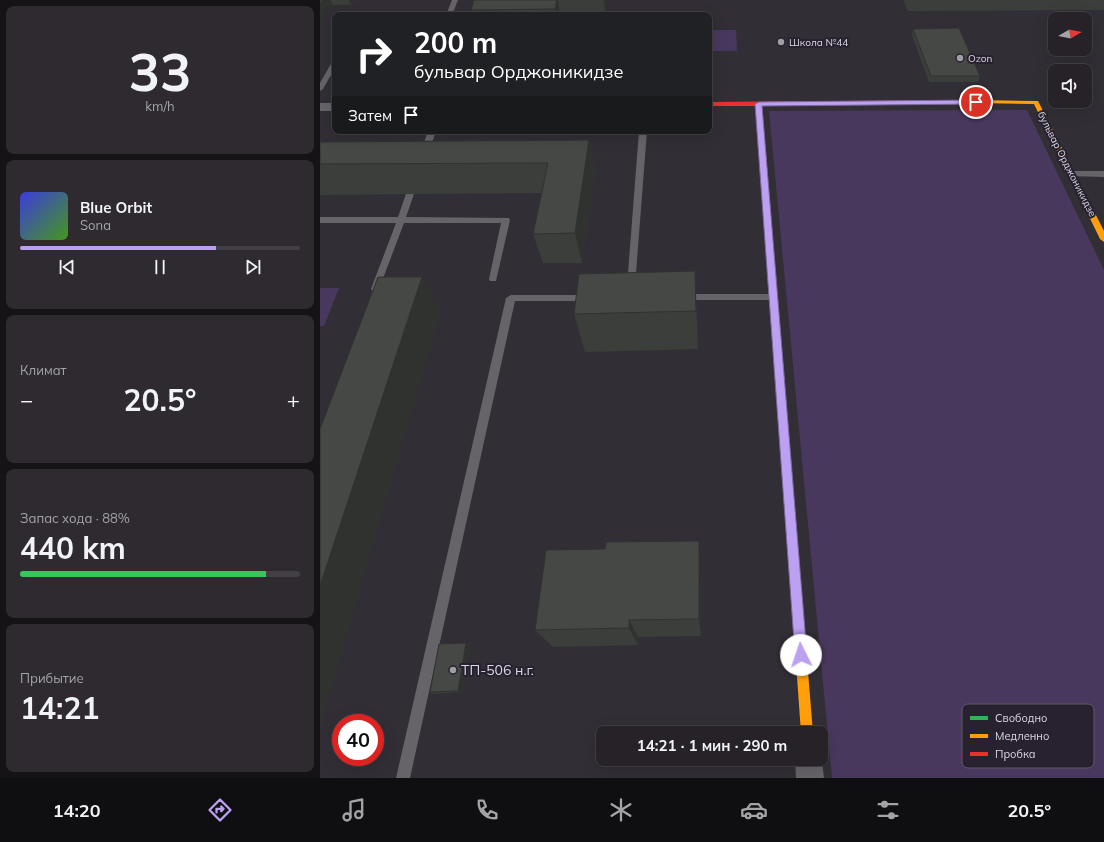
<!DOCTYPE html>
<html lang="ru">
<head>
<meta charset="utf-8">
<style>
  :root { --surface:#262228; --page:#2e2a30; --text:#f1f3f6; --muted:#a4a4a8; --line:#423f45; --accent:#bca0f2 }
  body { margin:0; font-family:Mulish,sans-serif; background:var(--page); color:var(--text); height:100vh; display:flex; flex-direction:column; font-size:15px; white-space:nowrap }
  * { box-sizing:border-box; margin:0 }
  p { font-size:13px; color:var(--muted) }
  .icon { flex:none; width:22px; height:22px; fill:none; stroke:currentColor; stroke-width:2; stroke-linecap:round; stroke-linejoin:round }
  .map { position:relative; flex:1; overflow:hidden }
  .details { display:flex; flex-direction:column; gap:6px; padding:6px; background:#151316; width:320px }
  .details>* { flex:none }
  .banner { position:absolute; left:12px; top:12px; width:380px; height:122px; border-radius:8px; box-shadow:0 4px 16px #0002,0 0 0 1px var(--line); background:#202124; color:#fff; overflow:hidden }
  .needle { width:26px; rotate:81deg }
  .buttons { position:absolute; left:728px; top:12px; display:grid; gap:8px }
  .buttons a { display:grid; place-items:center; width:44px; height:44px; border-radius:8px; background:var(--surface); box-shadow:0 4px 16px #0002,0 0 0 1px var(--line); font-size:20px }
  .speed { position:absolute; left:12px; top:714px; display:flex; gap:8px; font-size:20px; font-weight:700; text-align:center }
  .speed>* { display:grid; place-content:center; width:52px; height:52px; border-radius:50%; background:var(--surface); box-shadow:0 4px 16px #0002,0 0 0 1px var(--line); line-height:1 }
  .speed .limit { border:6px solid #d22; background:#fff; color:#111 }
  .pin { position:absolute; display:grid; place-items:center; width:34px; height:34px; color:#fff; margin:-17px; border:2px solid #fff; border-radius:50%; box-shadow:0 1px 4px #0007 }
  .me { position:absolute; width:44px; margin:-22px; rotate:356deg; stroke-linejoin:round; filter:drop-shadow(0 0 3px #0008) }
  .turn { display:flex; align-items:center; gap:14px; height:84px; padding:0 16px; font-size:18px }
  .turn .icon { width:52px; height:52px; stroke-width:2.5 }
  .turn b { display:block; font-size:28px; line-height:34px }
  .then { display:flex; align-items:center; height:38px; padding:0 16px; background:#0003; gap:8px; font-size:15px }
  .big { font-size:30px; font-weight:700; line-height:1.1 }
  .details .widget { flex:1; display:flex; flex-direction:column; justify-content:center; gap:6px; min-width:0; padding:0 14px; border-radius:8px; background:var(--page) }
  .details .dial { align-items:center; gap:0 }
  .dial b { font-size:52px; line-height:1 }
  .song { display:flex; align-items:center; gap:12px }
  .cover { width:48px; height:48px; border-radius:6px; background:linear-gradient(135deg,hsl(240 70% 55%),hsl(100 70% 35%)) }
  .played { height:4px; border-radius:2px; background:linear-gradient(90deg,var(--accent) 70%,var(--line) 70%) }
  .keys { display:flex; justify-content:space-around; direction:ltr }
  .heat { display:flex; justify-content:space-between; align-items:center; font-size:22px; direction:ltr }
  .charge { height:6px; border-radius:3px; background:linear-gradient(90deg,#34c759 88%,var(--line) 0) }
  .trip { position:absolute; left:276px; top:726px; width:232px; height:40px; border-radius:8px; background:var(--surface); box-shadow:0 4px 16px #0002,0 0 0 1px var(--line); font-weight:700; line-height:40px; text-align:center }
  .dock { display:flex; height:64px; justify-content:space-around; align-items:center; background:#0f0e10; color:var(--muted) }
  .dock .icon { width:28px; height:28px }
  .dock .selected { color:var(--accent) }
  .dock b { font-size:18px; color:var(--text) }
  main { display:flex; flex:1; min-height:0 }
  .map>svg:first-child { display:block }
  .green { fill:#49385e }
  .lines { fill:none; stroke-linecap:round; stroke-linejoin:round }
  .lane { fill:#666468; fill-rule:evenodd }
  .street { fill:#666468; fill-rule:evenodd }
  .fast { fill:#30b455; fill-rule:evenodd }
  .slow { fill:#ff9f0a; fill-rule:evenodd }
  .jam { fill:#e5322d; fill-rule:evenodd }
  .wall { fill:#3b3e3a }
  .shaded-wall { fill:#303230 }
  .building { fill:#454844; stroke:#303230 }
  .route { fill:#bca0f2; stroke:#7a689d }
  .poi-dot { fill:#a19da6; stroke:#282230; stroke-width:1.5 }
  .labels { text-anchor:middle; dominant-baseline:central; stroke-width:4; stroke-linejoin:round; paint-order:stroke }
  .far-poi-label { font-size:10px; fill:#ddd9e2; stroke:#282230; text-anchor:start }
  .far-street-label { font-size:10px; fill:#ddd9e2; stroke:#282230 }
  .near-poi-label { font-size:14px; fill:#ddd9e2; stroke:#282230; text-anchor:start }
  .key { fill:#282230; stroke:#5e5965; stroke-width:1 }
  .key-label { font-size:11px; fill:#ddd9e2 }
</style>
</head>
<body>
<main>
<section class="details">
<div class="widget dial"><b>33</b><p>km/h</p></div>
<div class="widget">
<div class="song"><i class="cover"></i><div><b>Blue Orbit</b><p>Sona</p></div></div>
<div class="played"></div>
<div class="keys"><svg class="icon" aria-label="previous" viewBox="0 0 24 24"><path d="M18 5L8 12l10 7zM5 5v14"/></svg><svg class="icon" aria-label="pause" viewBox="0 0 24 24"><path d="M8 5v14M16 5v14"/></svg><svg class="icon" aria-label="next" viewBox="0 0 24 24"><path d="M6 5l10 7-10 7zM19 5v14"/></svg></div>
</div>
<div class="widget"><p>Климат</p>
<div class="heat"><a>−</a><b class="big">20.5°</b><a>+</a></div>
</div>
<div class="widget"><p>Запас хода · 88%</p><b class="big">440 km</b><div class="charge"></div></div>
<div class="widget"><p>Прибытие</p><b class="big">14:21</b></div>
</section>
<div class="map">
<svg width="784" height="778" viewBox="0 0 784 778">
  <rect width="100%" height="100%" fill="#322e36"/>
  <g class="green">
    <polygon points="389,30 416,30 417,51 389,51"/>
    <polygon points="707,110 784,270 784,778 512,778 449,111"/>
    <polygon points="0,288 19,288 4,326 0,326"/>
  </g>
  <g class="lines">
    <g class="lane">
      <polygon points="132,0 138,0 132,15 126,15"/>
      <polygon points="15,60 15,68 3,89 0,91 0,83 12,62"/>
      <polygon points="108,131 116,131 108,154 104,156 100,154"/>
      <polygon points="319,131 327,131 315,286 311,289 307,286"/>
      <polygon points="752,171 784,171 784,177 749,176 749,172"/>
      <polygon points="90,191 94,194 86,217 189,218 190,220 176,281 170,281 169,279 181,223 84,223 59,289 58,291 52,291 51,289 76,223 0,223 0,217 78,217 86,194"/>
      <polygon points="362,294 453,294 458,297 453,300 362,300 357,297"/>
      <polygon points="191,295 270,295 275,298 270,301 195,301 90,778 76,778 186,298"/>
    </g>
    <g class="street">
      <rect x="0" y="103" width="15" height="8"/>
      <polygon points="501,754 504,778 476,778 475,759 501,759"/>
    </g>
    <polygon class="fast" points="459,357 462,358 463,361 477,536 476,540 472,541 468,540 467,536 455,361 456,358"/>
    <g class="slow">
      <polygon points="658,100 718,101 784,231 784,242 780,239 714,104 656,103 655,102"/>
      <polygon points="472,531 476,532 477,536 493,733 481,733 467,536 468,532"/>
    </g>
    <polygon class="jam" points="658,100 661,102 660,103 442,105 463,361 462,364 456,364 436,106 389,106 389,102"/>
  </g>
  <g class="wall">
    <polygon points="0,0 34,0 31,5 13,5 0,25"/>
    <polygon points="154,0 295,0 287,0 285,13 241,14 240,15 152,15 151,10"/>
    <polygon points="583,0 784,0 784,10 588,11"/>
    <polygon points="593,29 660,76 658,82 609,82 592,35"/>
    <polygon points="269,140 275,171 262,263 223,263 213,234 222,193 0,195 0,142"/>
    <polygon points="375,271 378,349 265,352 254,314"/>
    <polygon points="380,565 381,636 318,637 318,645 233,647 215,630"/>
    <polygon points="146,643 150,645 142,692 114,694 110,692"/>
  </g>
  <g class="shaded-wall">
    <polygon points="3,0 10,0 13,5 0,25 0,4"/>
    <polygon points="29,0 34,0 31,5"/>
    <polygon points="237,0 238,0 240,15 236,15 235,9"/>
    <polygon points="284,0 287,0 285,13"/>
    <polygon points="269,140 275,171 262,263 255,233"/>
    <polygon points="102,277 121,312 0,727 0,586"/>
    <polygon points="379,541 380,565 381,636 379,619"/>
    <polygon points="309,620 318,637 318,645 309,628"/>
    <polygon points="146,643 150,645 142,692 138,691"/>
  </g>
  <g class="building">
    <polygon points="0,0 3,0 0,4"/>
    <polygon points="154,0 237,0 235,9 151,10"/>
    <polygon points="639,28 660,76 611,76 593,29"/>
    <polygon points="269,140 255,233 213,234 228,163 0,164 0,142"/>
    <polygon points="375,271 376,311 254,314 259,274"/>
    <polygon points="58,277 102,277 0,586 0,429"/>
    <polygon points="379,541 379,619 309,620 309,628 215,630 226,550 285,549 286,542"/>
    <polygon points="146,643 138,691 110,692 119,644"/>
  </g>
  <polygon class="route" points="656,100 658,101 658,104 442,106 487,655 485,659 481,661 477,659 475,655 435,104 439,102"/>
  <g class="poi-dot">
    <circle cx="461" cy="42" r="4"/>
    <circle cx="640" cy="58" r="4"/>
    <circle cx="133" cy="670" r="4"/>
  </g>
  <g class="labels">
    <g class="far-poi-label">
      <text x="469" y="42">Школа №44</text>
      <text x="648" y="58">Ozon</text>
    </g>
    <g class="far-street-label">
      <text transform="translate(747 164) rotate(63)">бульвар Орджоникидзе</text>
    </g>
    <g class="near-poi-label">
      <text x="141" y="670">ТП-506 н.г.</text>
    </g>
  </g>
  <rect x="642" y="704" width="132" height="64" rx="6" class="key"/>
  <rect x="650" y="716" width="18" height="4" fill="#30b455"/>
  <rect x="650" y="734" width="18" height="4" fill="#ff9f0a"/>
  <rect x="650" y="752" width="18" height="4" fill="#e5322d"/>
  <g class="key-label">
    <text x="675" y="722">Свободно</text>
    <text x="675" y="740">Медленно</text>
    <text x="675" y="758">Пробка</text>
  </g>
</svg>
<div class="buttons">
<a><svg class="needle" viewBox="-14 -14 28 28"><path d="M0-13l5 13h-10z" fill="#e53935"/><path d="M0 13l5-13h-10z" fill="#a4a4a8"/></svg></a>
<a><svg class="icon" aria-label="sound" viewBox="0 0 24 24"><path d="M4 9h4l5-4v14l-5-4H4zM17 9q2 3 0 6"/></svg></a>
</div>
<div class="speed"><div class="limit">40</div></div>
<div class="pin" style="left:656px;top:102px;background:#d93025"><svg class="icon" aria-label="arrive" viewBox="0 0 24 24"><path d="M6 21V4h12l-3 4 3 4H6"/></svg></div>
<svg class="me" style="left:481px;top:655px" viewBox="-20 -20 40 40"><circle r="19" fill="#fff"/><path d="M0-13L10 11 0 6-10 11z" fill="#bca0f2"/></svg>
<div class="trip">14:21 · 1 мин · 290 m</div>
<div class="banner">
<div class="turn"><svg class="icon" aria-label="right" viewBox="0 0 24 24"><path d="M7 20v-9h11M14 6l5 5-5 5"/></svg><div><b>200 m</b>бульвар Орджоникидзе</div></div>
<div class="then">Затем<svg class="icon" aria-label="arrive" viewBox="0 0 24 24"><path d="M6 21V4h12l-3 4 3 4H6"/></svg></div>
</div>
</div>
</main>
<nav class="dock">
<b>14:20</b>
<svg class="icon selected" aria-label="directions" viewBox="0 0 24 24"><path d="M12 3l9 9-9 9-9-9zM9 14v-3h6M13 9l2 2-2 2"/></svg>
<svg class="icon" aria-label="music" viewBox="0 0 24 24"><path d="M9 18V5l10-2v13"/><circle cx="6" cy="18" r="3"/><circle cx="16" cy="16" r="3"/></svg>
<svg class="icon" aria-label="phone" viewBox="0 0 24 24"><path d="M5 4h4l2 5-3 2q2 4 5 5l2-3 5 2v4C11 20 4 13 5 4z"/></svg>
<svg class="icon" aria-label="climate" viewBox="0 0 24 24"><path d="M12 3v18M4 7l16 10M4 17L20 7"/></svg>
<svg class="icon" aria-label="car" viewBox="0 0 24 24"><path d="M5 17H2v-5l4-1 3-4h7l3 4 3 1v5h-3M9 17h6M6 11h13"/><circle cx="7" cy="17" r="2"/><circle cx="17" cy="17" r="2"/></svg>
<svg class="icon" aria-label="filters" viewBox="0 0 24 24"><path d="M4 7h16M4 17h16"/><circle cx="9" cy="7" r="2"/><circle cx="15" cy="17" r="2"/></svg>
<b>20.5°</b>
</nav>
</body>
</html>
